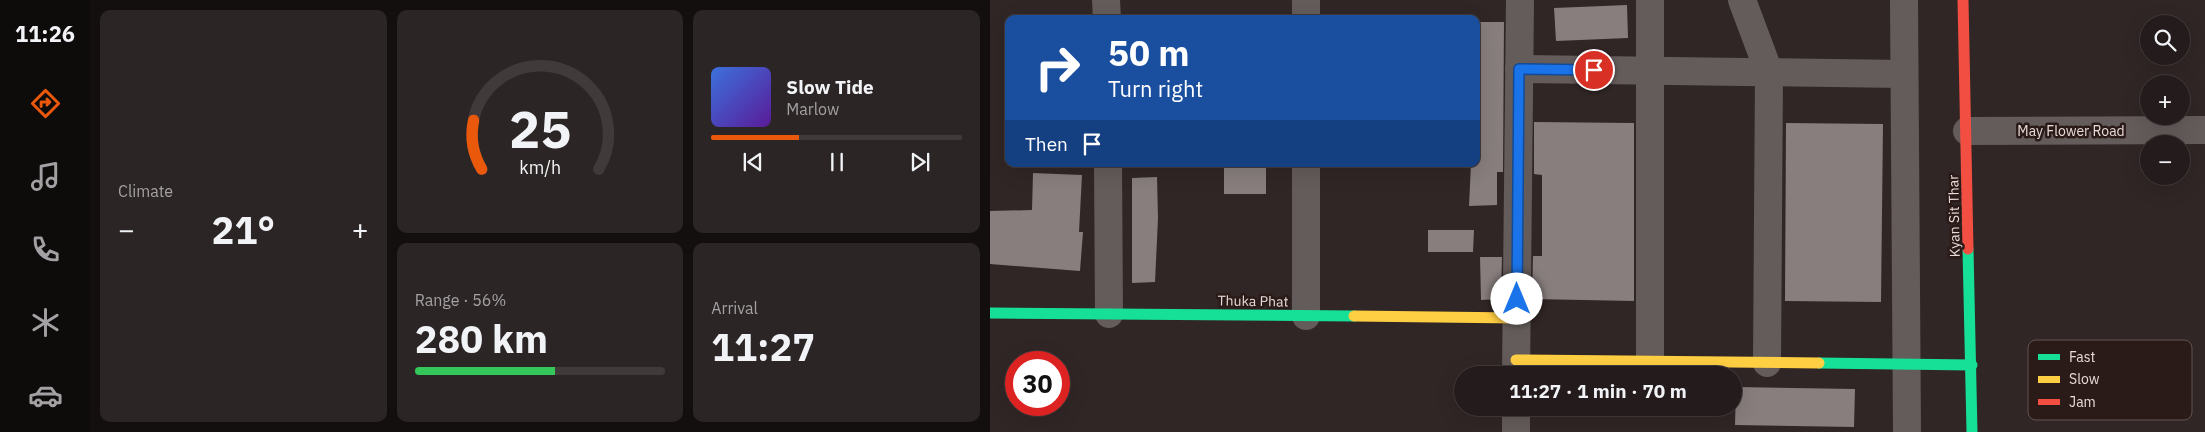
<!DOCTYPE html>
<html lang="en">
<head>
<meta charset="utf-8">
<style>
  :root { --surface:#241c1c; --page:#2c2525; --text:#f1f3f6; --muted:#a3a1a3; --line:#413a3b; --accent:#ea580c }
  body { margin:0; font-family:"IBM Plex Sans",sans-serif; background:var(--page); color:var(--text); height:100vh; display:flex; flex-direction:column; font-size:19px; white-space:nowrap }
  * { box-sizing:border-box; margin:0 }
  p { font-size:16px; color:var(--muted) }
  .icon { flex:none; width:28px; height:28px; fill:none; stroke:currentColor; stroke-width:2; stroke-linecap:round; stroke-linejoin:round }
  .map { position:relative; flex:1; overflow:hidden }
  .drawer { display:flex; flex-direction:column; gap:10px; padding:10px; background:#140f0f; width:900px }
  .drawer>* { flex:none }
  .top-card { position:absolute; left:15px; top:15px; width:475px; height:152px; border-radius:10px; box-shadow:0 5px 20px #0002,0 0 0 1px var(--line); background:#1a4fa0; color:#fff; overflow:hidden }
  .buttons { position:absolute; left:1150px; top:15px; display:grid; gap:10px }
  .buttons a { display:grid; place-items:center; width:50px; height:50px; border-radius:50%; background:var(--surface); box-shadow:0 5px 20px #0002,0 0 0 1px var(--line); font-size:25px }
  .speed { position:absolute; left:15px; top:351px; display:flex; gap:10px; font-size:25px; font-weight:700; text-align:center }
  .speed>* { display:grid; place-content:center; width:65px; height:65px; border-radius:50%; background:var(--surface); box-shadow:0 5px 20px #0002,0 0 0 1px var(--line); line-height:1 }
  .speed .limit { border:8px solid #d22; background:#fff; color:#111 }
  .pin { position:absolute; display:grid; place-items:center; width:42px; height:42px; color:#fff; margin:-21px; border:2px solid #fff; border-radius:50%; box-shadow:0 1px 5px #0007 }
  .me { position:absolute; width:55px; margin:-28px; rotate:0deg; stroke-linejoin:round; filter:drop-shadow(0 0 4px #0008) }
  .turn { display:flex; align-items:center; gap:18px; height:105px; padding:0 20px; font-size:22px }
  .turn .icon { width:65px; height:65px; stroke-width:2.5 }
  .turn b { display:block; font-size:35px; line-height:42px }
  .then { display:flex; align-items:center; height:48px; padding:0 20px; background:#0003; gap:10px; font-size:19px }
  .big { font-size:38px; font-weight:800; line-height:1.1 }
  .drawer .tile { flex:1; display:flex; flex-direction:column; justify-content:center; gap:8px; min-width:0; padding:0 18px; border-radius:10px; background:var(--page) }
  .drawer .dial { align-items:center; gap:0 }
  .dial svg { height:130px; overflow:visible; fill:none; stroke:var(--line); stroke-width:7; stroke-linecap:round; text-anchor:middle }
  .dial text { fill:var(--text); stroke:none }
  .song { display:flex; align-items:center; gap:15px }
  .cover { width:60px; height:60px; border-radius:8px; background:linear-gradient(135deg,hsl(220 70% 55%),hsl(270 70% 35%)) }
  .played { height:5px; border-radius:2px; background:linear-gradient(90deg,var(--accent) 35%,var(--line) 35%) }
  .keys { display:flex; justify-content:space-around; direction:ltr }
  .heat { display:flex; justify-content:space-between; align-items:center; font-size:28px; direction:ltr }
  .charge { height:8px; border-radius:4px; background:linear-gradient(90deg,#34c759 56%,var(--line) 0) }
  .drawer .tiles { flex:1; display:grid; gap:10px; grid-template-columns:repeat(3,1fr) }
  .tile:first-child { grid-row:span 2 }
  .trip { position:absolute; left:464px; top:366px; width:288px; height:50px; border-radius:25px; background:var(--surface); box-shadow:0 5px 20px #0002,0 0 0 1px var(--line); font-weight:800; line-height:50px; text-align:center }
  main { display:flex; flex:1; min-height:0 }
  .tabs { display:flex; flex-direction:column; width:90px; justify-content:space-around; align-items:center; background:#0e0b0b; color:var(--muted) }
  .tabs .icon { width:35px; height:35px }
  .tabs .on { color:var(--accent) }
  .tabs b { font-size:22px; color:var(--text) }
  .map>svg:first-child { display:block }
  .building { fill:#877e7d }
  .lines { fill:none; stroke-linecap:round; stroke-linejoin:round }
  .street { stroke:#645c5b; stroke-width:28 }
  .fast { stroke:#16e098; stroke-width:11 }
  .slow { stroke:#ffcf43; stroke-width:11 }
  .jam { stroke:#f24e42; stroke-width:11 }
  .route-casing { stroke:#114b97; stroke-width:12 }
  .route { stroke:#1a73e8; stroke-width:9 }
  .labels { text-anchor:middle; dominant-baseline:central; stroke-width:5; stroke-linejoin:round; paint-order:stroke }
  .street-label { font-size:14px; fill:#e8dcda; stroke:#2a1a18 }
  .key { fill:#2a1a18; stroke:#635452; stroke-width:1 }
  .key-label { font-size:14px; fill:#e8dcda }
</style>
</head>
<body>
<main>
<nav class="tabs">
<b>11:26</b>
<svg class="icon on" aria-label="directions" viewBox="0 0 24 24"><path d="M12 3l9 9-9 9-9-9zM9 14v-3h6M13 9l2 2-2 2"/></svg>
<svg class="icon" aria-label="music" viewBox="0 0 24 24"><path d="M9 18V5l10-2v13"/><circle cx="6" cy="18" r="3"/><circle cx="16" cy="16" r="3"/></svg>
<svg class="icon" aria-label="phone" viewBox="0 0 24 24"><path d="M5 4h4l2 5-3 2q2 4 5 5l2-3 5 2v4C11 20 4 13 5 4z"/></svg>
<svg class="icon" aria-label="climate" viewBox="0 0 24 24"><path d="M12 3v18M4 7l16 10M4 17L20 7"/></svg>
<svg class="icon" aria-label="car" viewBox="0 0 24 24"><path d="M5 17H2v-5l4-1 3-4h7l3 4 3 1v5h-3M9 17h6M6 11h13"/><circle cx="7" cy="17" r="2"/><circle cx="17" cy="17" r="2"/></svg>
</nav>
<section class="drawer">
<div class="tiles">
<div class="tile"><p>Climate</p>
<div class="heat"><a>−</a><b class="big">21°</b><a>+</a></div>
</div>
<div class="tile dial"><svg viewBox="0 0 100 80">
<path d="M14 69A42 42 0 1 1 86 69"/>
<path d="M14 69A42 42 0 0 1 9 39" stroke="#ea580c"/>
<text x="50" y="56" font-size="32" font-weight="700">25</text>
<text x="50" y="72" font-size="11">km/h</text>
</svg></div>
<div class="tile">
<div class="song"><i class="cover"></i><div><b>Slow Tide</b><p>Marlow</p></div></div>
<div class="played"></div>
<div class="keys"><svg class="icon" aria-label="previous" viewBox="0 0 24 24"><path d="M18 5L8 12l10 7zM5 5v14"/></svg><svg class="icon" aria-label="pause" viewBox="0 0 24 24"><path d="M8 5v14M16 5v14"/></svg><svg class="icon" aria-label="next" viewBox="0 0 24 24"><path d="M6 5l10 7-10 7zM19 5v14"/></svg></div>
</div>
<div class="tile"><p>Range · 56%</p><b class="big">280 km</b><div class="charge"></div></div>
<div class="tile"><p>Arrival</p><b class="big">11:27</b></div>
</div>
</section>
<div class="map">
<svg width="1215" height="432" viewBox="0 0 1215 432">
  <rect width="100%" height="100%" fill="#302625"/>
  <g class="building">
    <polygon points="637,5 638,38 566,41 564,8"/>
    <polygon points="486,22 514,22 513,172 507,172 507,205 479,206 481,164 486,164"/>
    <polygon points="544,122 644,123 644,301 542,299 543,256 552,256 552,175 544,174"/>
    <polygon points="796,123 893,124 891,302 795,301"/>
    <rect x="234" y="164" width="42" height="30"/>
    <polygon points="43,173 92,175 89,232 93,232 90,271 0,264 0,211 42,210"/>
    <polygon points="167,177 168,218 165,282 142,283 142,178"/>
    <polygon points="438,230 484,230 483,252 438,252"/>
    <polygon points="490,257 512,257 511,299 491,300"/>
    <polygon points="746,387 865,389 864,427 745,425"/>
  </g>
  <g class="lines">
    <g class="street">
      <polyline points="116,0 117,19"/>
      <polyline points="752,0 779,72 777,363"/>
      <polyline points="914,0 917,432"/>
      <polyline points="316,19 316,0"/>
      <polyline points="529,69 914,74"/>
      <polyline points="977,131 1215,130"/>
      <polyline points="118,164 119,314"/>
      <polyline points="316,316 316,164"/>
      <polyline points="660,362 660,0"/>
      <polyline points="526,375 530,0"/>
      <polyline points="526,432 526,408"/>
    </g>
    <g class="fast">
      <polyline points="978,249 982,432"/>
      <polyline points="0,313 364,316"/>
      <polyline points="829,363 982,365"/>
    </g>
    <g class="slow">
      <polyline points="364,316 527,318"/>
      <polyline points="526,360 829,363"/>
    </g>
    <polyline class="jam" points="973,0 978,249"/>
  </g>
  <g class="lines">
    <defs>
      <polyline id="route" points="527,299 529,69 604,70"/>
    </defs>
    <use href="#route" class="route-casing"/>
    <use href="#route" class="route"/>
  </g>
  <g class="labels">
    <g class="street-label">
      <text x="1081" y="131">May Flower Road</text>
      <text transform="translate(964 216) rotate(-91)">Kyan Sit Thar</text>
      <text transform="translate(263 301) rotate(1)">Thuka Phat</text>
    </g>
  </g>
  <rect x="1038" y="340" width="164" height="80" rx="8" class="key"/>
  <rect x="1048" y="354" width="22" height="6" fill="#16e098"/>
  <rect x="1048" y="376" width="22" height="7" fill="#ffcf43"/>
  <rect x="1048" y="399" width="22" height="6" fill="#f24e42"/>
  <g class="key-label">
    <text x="1079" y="362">Fast</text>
    <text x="1079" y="384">Slow</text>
    <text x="1079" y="407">Jam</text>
  </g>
</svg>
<div class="buttons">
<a><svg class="icon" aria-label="search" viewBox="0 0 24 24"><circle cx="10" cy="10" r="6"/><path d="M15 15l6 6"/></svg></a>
<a>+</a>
<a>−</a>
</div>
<div class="speed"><div class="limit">30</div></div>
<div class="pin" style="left:604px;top:70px;background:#d93025"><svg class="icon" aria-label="arrive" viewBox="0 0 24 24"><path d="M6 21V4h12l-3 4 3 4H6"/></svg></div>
<svg class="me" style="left:527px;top:299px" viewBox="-20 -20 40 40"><circle r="19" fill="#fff"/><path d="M0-13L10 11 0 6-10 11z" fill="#1a73e8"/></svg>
<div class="trip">11:27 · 1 min · 70 m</div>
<div class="top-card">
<div class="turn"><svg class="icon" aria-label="right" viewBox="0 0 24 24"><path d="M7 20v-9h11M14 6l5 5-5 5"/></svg><div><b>50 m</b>Turn right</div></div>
<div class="then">Then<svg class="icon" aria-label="arrive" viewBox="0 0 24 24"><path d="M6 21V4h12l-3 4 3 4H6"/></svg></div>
</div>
</div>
</main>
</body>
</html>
